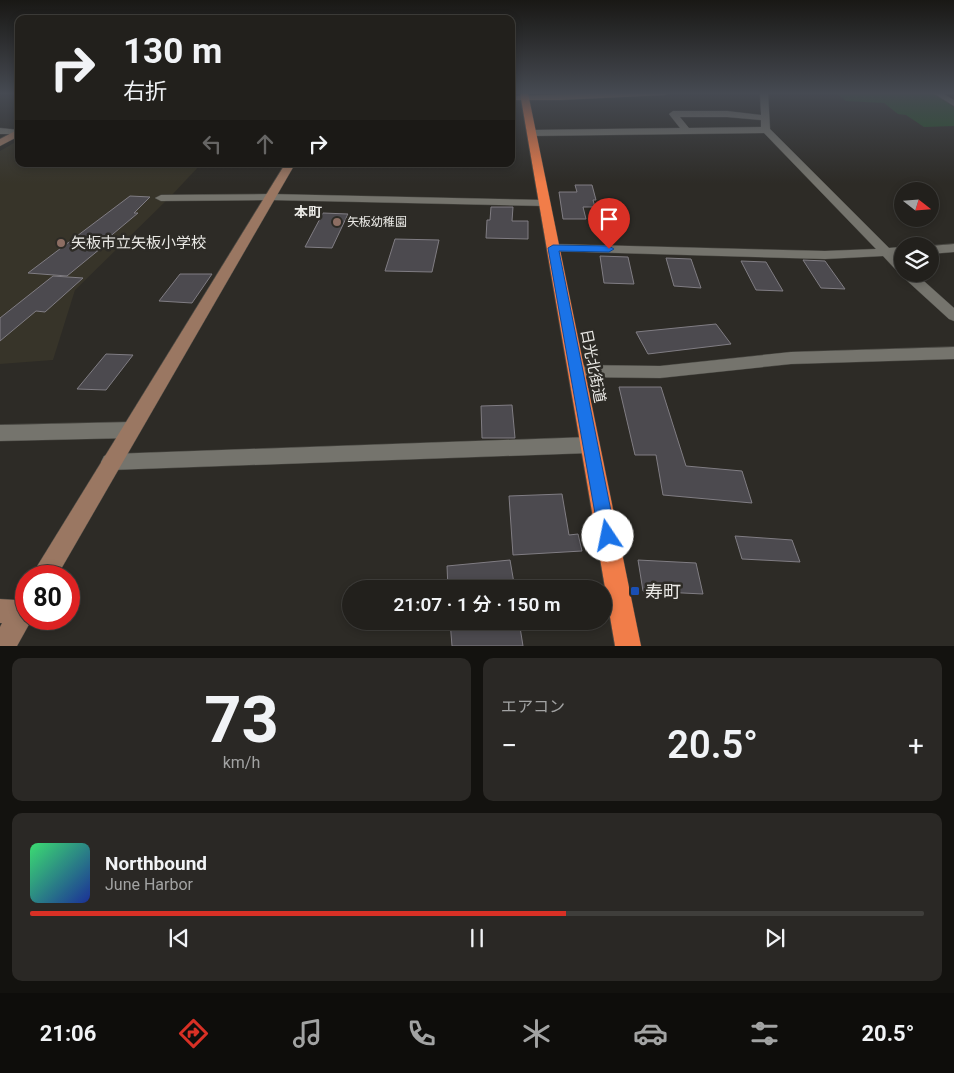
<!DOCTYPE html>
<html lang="ja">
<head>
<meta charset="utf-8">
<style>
  :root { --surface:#22201c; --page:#2a2825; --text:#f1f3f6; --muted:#a2a3a3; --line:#3f3e3b; --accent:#d93025 }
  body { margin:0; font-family:Roboto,"Noto Sans JP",sans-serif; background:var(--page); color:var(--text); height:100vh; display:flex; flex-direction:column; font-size:19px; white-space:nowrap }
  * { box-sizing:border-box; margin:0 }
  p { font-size:16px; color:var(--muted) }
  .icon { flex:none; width:28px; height:28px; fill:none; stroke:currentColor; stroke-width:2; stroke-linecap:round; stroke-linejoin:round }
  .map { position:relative; height:646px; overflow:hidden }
  .drawer { display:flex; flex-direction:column; gap:12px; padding:12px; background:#13120f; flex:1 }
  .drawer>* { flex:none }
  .banner { position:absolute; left:15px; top:15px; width:500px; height:152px; border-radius:10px; box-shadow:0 2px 8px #0003,0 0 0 1px var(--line); background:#22201c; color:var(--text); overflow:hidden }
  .needle { width:32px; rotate:107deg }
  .buttons { position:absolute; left:894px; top:182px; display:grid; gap:10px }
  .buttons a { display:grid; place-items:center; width:45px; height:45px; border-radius:50%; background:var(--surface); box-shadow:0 2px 8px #0003,0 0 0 1px var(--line); font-size:25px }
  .speed { position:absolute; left:15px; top:565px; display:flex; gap:10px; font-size:25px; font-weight:700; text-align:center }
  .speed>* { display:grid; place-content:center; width:65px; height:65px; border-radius:50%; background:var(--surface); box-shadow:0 2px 8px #0003,0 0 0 1px var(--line); line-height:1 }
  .speed .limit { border:8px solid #d22; background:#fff; color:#111 }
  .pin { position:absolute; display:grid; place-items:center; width:42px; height:42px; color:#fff; margin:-51px -21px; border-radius:50% 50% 50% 0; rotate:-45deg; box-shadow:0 0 5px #0007 }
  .pin .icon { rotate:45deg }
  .me { position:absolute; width:55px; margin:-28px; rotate:349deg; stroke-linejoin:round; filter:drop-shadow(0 0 4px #0008) }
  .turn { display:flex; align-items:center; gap:18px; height:105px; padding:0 25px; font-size:22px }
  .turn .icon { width:65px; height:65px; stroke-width:2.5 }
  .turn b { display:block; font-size:35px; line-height:42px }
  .lanes { display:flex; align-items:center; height:48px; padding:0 25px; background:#0003; justify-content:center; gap:25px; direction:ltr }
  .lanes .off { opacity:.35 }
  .big { font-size:38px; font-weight:600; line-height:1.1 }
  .drawer .card { flex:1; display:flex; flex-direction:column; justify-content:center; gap:8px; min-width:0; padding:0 18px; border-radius:10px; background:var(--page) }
  .drawer .dial { align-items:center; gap:0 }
  .dial b { font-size:65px; line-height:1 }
  .song { display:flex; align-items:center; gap:15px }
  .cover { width:60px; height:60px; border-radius:8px; background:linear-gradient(135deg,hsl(140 70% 55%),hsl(230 70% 35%)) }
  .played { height:5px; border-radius:2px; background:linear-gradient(90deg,var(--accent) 60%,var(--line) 60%) }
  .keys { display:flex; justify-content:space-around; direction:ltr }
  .heat { display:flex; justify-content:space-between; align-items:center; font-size:28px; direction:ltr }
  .drawer .tiles { flex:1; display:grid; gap:12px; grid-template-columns:1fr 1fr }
  .card:last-child { grid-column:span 2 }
  .trip { position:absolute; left:342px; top:580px; width:270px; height:50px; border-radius:25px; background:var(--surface); box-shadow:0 2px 8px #0003,0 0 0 1px var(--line); font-weight:600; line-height:50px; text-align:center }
  .dock { display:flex; height:80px; justify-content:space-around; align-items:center; background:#0e0d0b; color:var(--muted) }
  .dock .icon { width:35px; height:35px }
  .dock .selected { color:var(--accent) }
  .dock b { font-size:22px; color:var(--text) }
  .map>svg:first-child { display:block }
  .built { fill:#373429 }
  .green { fill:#235026 }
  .building { fill:#4c4a4f; stroke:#807d83 }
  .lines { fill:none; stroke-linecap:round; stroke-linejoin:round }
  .street-casing { stroke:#484742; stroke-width:1 }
  .secondary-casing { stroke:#484742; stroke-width:1 }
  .highway-casing { stroke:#484742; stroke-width:1 }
  .street { fill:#75746d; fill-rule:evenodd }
  .secondary { fill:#9a7762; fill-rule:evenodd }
  .highway { fill:#f17d49; fill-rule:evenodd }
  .route { fill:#1a73e8; stroke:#114b97 }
  .education-dot { fill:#8d6e63; stroke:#2d2b26; stroke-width:2 }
  .transit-dot { fill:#1a4fb4; stroke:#2d2b26; stroke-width:2 }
  .labels { text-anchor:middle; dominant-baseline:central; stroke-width:5; stroke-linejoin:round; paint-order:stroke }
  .far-poi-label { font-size:12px; fill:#eae9e5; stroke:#2d2b26; text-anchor:start }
  .far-neighbourhood-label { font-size:14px; font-weight:bold; fill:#eae9e5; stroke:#2d2b26 }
  .poi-label { font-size:15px; fill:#eae9e5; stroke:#2d2b26; text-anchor:start }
  .street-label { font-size:15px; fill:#eae9e5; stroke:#2d2b26 }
  .near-poi-label { font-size:18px; fill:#eae9e5; stroke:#2d2b26; text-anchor:start }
</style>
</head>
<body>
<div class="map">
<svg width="954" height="646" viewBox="0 0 954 646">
  <rect width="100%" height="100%" fill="#2d2b26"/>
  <polygon class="built" points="19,140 19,164 201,164 171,196 75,290 53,360 0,364 0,151"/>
  <polygon class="green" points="836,93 933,93 954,107 954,126 924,127 906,115 898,114 884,103 846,101"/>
  <g class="building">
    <polygon points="575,185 592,185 596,200 593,200 595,207 583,207 586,219 563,219 559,192 577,192"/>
    <polygon points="130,196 150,197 134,213 138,213 101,244 106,244 67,276 28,273"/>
    <polygon points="491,207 513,207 512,221 528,221 528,239 486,238 487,220 490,220"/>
    <polygon points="323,213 348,214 332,248 305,247"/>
    <polygon points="395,239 439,240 432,272 385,271"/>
    <polygon points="600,256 628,257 634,284 604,283"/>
    <polygon points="666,258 691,259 701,288 674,286"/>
    <polygon points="803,260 825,261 845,289 821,288"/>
    <polygon points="741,261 766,262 783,291 756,290"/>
    <polygon points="180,274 212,274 192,303 159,301"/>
    <polygon points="53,276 83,278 45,312 36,311 0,341 0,318"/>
    <polygon points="716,324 731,344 648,354 636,332"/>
    <polygon points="106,354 133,355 106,390 77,389"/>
    <polygon points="619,387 661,387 686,466 742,471 752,503 663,495 656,455 635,455"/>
    <polygon points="512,405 515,438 482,438 481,406"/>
    <polygon points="562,494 569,535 578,534 582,551 513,555 509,496"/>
    <polygon points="735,536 792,540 800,562 742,559"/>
    <polygon points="510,560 515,589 448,589 447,566"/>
    <polygon points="638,560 696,563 703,594 643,591"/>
    <polygon points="450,621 519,621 523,646 452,646"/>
  </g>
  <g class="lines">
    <defs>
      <g id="street">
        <path d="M 760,93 L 768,93 L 770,129 L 889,248 L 902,247 L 902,255 L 897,255 L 902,261 L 902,272 L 897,271 L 883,256 L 825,259 L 549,251 L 547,248 L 549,245 L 553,244 L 825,251 L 876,249 L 764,133 L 531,136 L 527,133 L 531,130 L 680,128 L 669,114 L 673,111 L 727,111 L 761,115 ZM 680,117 L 727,117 L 761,120 L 761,127 L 689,128 Z"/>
        <polygon points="933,93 942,93 954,100 954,106"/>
        <polygon points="0,128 19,130 19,134 0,134"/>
        <polygon points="270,194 544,200 550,203 544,206 270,200 161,201 155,198 161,195"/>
        <polygon points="954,244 954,252 930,254 930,246"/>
        <polygon points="902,272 902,274 916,274 954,308 954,321 949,319 903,277 901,274"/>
        <polygon points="954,347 954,359 791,364 660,378 577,377 571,375 569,371 571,367 577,365 660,366 791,352"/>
        <polygon points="130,422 137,425 139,430 137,435 130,438 0,441 0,425"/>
        <polygon points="590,437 597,439 599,445 597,451 590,453 111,470 104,468 101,462 104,456 111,454"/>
      </g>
      <g id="secondary">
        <polygon points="617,93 669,93 665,95 560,100 511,100 511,96"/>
        <polygon points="19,129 19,136 0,146 0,139"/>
        <polygon points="285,164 295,164 57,576 33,576 36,568"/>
        <polygon points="26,593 26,619 32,619 17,646 0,646 0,627 2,623 0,623 0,599 16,600 18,597"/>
      </g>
      <polygon id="highway" points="520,93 528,93 641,646 615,646"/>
    </defs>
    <use href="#street" class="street-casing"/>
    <use href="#secondary" class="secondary-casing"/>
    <use href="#highway" class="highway-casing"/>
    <use href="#street" class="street"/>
    <use href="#secondary" class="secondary"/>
    <use href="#highway" class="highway"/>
  </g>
  <linearGradient id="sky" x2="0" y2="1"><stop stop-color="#191815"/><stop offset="0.51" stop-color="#464a52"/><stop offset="1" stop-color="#464a52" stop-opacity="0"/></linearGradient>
  <rect width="954" height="183" fill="url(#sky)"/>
  <polygon class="route" points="553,245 609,246 614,249 609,252 559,251 616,536 613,542 608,544 602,542 599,536 548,248"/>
  <g class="education-dot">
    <circle cx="337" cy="222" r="5"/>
    <circle cx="61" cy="243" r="5"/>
  </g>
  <rect class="transit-dot" x="630" y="586" width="10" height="10" rx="2.5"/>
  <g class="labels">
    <g class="far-poi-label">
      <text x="347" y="222">矢板幼稚園</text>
    </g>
    <g class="far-neighbourhood-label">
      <text x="308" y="212">本町</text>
    </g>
    <g class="poi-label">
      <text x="71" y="243">矢板市立矢板小学校</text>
    </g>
    <g class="street-label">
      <text transform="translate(593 366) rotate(79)">日光北街道</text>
    </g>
    <g class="near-poi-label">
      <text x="645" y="591">寿町</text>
    </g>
  </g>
</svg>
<div class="buttons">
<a><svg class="needle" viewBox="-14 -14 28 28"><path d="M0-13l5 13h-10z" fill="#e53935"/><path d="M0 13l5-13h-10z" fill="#a2a3a3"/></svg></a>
<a><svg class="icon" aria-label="layers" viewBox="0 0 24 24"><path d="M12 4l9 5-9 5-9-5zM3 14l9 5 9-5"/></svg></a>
</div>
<div class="speed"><div class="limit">80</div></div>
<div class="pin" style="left:609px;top:249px;background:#d93025"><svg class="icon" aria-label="arrive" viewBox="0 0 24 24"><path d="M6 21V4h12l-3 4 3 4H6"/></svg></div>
<svg class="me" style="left:608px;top:536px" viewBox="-20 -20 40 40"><circle r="19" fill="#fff"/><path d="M0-13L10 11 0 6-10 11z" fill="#1a73e8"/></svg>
<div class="trip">21:07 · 1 分 · 150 m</div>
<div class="banner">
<div class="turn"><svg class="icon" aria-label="right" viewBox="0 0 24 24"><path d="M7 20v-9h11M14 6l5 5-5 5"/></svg><div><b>130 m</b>右折</div></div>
<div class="lanes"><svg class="icon off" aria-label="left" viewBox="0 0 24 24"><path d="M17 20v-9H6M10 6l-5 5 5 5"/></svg><svg class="icon off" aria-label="ahead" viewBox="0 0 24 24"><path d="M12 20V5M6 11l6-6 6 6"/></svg><svg class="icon" aria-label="right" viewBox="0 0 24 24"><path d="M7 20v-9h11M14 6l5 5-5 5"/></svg></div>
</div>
</div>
<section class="drawer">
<div class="tiles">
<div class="card dial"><b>73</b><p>km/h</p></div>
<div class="card"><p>エアコン</p>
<div class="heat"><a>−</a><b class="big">20.5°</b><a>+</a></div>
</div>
<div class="card">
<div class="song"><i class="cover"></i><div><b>Northbound</b><p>June Harbor</p></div></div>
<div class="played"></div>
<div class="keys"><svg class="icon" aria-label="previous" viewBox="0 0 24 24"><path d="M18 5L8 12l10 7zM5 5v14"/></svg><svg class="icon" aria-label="pause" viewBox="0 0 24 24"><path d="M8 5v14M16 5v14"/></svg><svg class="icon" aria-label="next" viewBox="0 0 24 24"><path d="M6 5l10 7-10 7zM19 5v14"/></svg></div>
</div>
</div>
</section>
<nav class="dock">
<b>21:06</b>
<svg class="icon selected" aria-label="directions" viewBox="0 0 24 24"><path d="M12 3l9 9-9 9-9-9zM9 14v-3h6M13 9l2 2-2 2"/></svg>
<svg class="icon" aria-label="music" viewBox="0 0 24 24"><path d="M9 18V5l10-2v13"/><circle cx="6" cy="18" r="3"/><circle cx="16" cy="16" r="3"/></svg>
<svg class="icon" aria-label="phone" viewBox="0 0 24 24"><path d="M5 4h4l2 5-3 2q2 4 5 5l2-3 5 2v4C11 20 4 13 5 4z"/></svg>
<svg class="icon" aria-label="climate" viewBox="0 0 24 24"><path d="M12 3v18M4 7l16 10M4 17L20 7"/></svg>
<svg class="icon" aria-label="car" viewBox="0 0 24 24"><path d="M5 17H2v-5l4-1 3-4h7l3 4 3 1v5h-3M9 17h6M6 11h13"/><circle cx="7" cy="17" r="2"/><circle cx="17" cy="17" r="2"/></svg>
<svg class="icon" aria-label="filters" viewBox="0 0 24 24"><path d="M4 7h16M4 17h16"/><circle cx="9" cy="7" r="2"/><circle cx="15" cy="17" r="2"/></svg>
<b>20.5°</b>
</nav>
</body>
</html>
